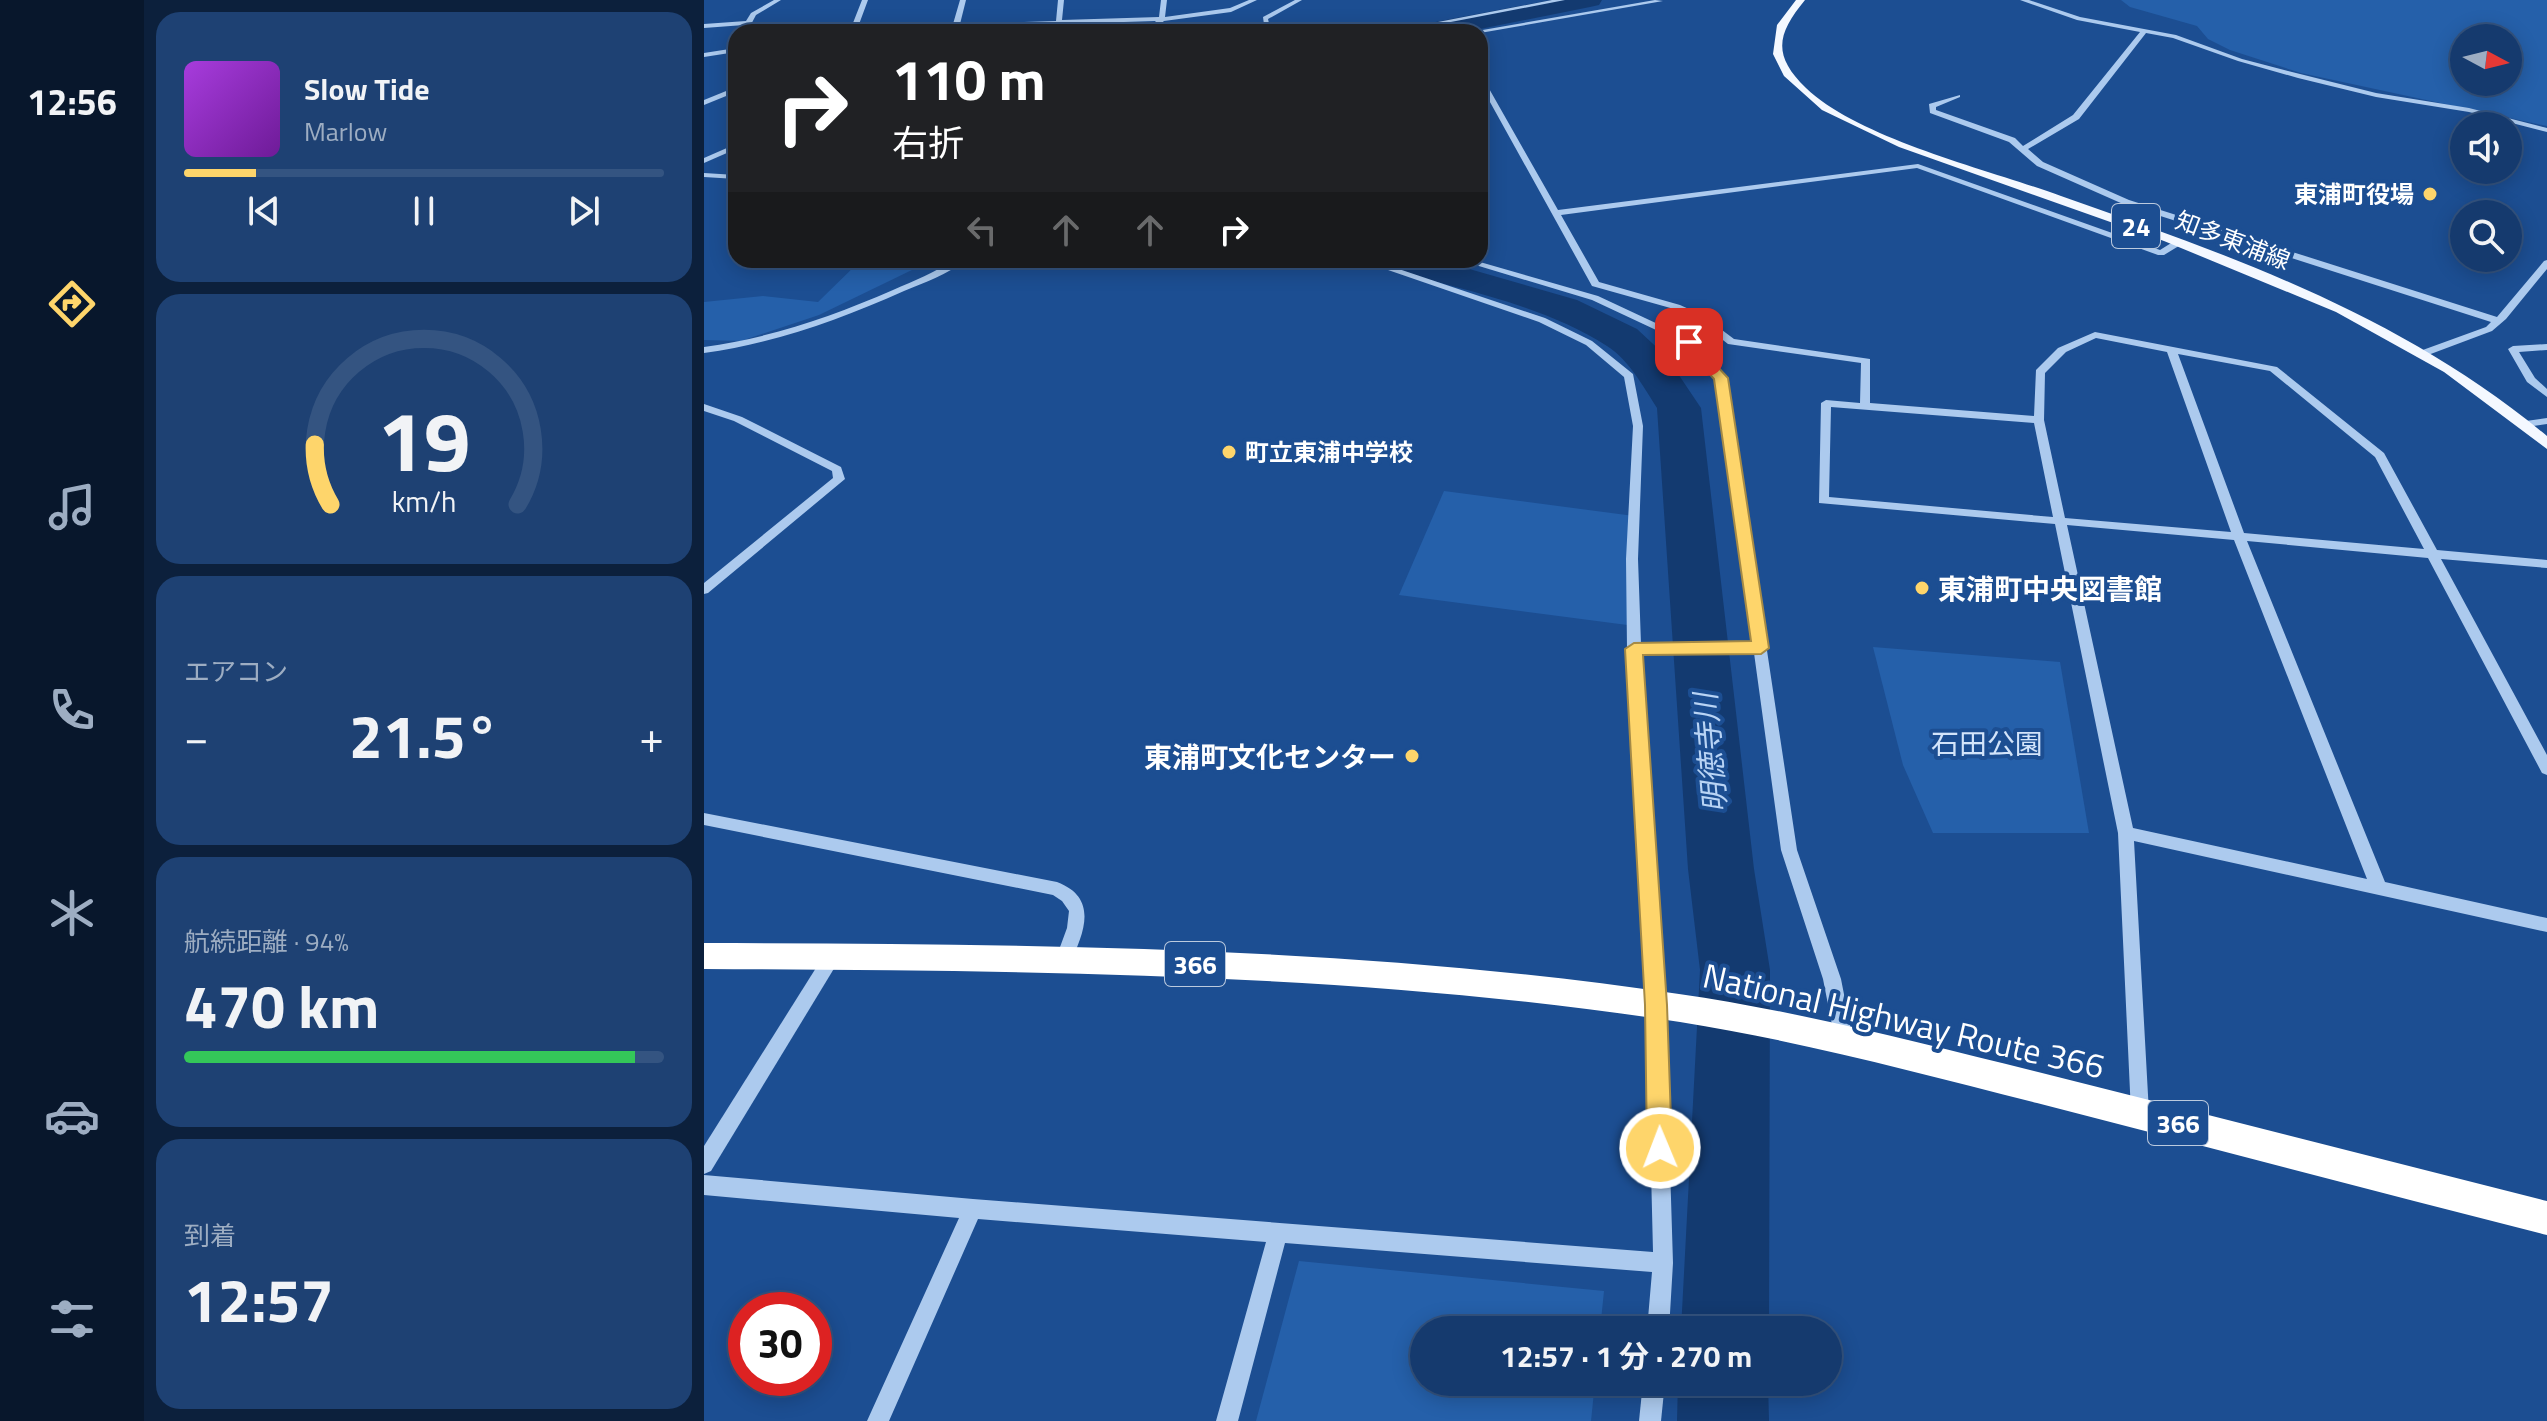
<!DOCTYPE html>
<html lang="ja">
<head>
<meta charset="utf-8">
<style>
  :root { --surface:#153a6e; --page:#1e4173; --text:#f1f3f6; --muted:#9dadc2; --line:#345481; --accent:#fed56b }
  body { margin:0; font-family:"Titillium Web","Noto Sans JP",sans-serif; background:var(--page); color:var(--text); height:100vh; display:flex; flex-direction:column; font-size:30px; white-space:nowrap }
  * { box-sizing:border-box; margin:0 }
  p { font-size:26px; color:var(--muted) }
  .icon { flex:none; width:44px; height:44px; fill:none; stroke:currentColor; stroke-width:2; stroke-linecap:round; stroke-linejoin:round }
  .map { position:relative; flex:1; overflow:hidden }
  .side { display:flex; flex-direction:column; gap:12px; padding:12px; background:#0c203c; width:560px }
  .side>* { flex:none }
  .hud { position:absolute; left:24px; top:24px; width:760px; height:244px; border-radius:24px; box-shadow:0 4px 20px #0003,0 0 0 2px var(--line); background:#202124; color:#fff; overflow:hidden }
  .needle { width:52px; rotate:97deg }
  .fabs { position:absolute; left:1746px; top:24px; display:grid; gap:16px }
  .fabs a { display:grid; place-items:center; width:72px; height:72px; border-radius:50%; background:var(--surface); box-shadow:0 4px 20px #0003,0 0 0 2px var(--line); font-size:40px }
  .speed { position:absolute; left:24px; top:1292px; display:flex; gap:16px; font-size:40px; font-weight:700; text-align:center }
  .speed>* { display:grid; place-content:center; width:104px; height:104px; border-radius:50%; background:var(--surface); box-shadow:0 4px 20px #0003,0 0 0 2px var(--line); line-height:1 }
  .speed .limit { border:12px solid #d22; background:#fff; color:#111 }
  .pin { position:absolute; display:grid; place-items:center; width:68px; height:68px; color:#fff; margin:-34px; border-radius:16px; box-shadow:0 4px 12px #0006 }
  .me { position:absolute; width:88px; margin:-44px; rotate:359deg; stroke-linejoin:round; filter:drop-shadow(0 0 6px #0008) }
  .turn { display:flex; align-items:center; gap:28px; height:168px; padding:0 32px; font-size:36px }
  .turn .icon { width:104px; height:104px; stroke-width:2.5 }
  .turn b { display:block; font-size:56px; line-height:68px }
  .lanes { display:flex; align-items:center; height:76px; padding:0 32px; background:#0003; justify-content:center; gap:40px; direction:ltr }
  .lanes .off { opacity:.35 }
  .big { font-size:60px; font-weight:700; line-height:1.1 }
  .side .tile { flex:1; display:flex; flex-direction:column; justify-content:center; gap:12px; min-width:0; padding:0 28px; border-radius:24px; background:var(--page) }
  .side .dial { align-items:center; gap:0 }
  .dial svg { height:208px; overflow:visible; fill:none; stroke:var(--line); stroke-width:7; stroke-linecap:round; text-anchor:middle }
  .dial text { fill:var(--text); stroke:none }
  .song { display:flex; align-items:center; gap:24px }
  .cover { width:96px; height:96px; border-radius:12px; background:linear-gradient(135deg,hsl(280 70% 55%),hsl(280 70% 35%)) }
  .played { height:8px; border-radius:4px; background:linear-gradient(90deg,var(--accent) 15%,var(--line) 15%) }
  .keys { display:flex; justify-content:space-around; direction:ltr }
  .heat { display:flex; justify-content:space-between; align-items:center; font-size:44px; direction:ltr }
  .charge { height:12px; border-radius:6px; background:linear-gradient(90deg,#34c759 94%,var(--line) 0) }
  .trip { position:absolute; left:706px; top:1316px; width:432px; height:80px; border-radius:40px; background:var(--surface); box-shadow:0 4px 20px #0003,0 0 0 2px var(--line); font-weight:700; line-height:80px; text-align:center }
  main { display:flex; flex:1; min-height:0 }
  .menu { display:flex; flex-direction:column; width:144px; justify-content:space-around; align-items:center; background:#08172c; color:var(--muted) }
  .menu .icon { width:56px; height:56px }
  .menu .current { color:var(--accent) }
  .menu b { font-size:36px; color:var(--text) }
  .map>svg:first-child { display:block }
  .green { fill:#2560aa; fill-rule:evenodd }
  .lines { fill:none; stroke-linecap:round; stroke-linejoin:round }
  .river { fill:#133a70; fill-rule:evenodd }
  .minor { fill:#accaee; fill-rule:evenodd }
  .major { fill:#f4f8ff; fill-rule:evenodd }
  .highway { fill:#fff; fill-rule:evenodd }
  .route { fill:#fed56b; stroke:#a58a46; stroke-width:2 }
  .poi-dot { fill:#fed56b; stroke:#1c4e92; stroke-width:3 }
  .labels { text-anchor:middle; dominant-baseline:central; stroke-width:8; stroke-linejoin:round; paint-order:stroke }
  .far-poi-label { font-size:24px; font-weight:bold; fill:#fff; stroke:#1c4e92; text-anchor:end }
  .far-street-label { font-size:24px; fill:#fff; stroke:#1c4e92 }
  .shield { fill:#1c4e92; stroke:#bbcade; stroke-width:2 }
  .shield-label { font-size:26px; font-weight:bold; fill:#fff }
  .poi-label { font-size:28px; font-weight:bold; fill:#fff; stroke:#1c4e92; text-anchor:start }
  .park-label { font-size:28px; fill:#d3e4fa; stroke:#1c4e92 }
  .water-label { font-size:30px; font-style:italic; fill:#b9d4f5; stroke:#1c4e92 }
  .near-street-label { font-size:34px; fill:#fff; stroke:#1c4e92 }
</style>
</head>
<body>
<main>
<nav class="menu">
<b>12:56</b>
<svg class="icon current" aria-label="directions" viewBox="0 0 24 24"><path d="M12 3l9 9-9 9-9-9zM9 14v-3h6M13 9l2 2-2 2"/></svg>
<svg class="icon" aria-label="music" viewBox="0 0 24 24"><path d="M9 18V5l10-2v13"/><circle cx="6" cy="18" r="3"/><circle cx="16" cy="16" r="3"/></svg>
<svg class="icon" aria-label="phone" viewBox="0 0 24 24"><path d="M5 4h4l2 5-3 2q2 4 5 5l2-3 5 2v4C11 20 4 13 5 4z"/></svg>
<svg class="icon" aria-label="climate" viewBox="0 0 24 24"><path d="M12 3v18M4 7l16 10M4 17L20 7"/></svg>
<svg class="icon" aria-label="car" viewBox="0 0 24 24"><path d="M5 17H2v-5l4-1 3-4h7l3 4 3 1v5h-3M9 17h6M6 11h13"/><circle cx="7" cy="17" r="2"/><circle cx="17" cy="17" r="2"/></svg>
<svg class="icon" aria-label="filters" viewBox="0 0 24 24"><path d="M4 7h16M4 17h16"/><circle cx="9" cy="7" r="2"/><circle cx="15" cy="17" r="2"/></svg>
</nav>
<section class="side">
<div class="tile">
<div class="song"><i class="cover"></i><div><b>Slow Tide</b><p>Marlow</p></div></div>
<div class="played"></div>
<div class="keys"><svg class="icon" aria-label="previous" viewBox="0 0 24 24"><path d="M18 5L8 12l10 7zM5 5v14"/></svg><svg class="icon" aria-label="pause" viewBox="0 0 24 24"><path d="M8 5v14M16 5v14"/></svg><svg class="icon" aria-label="next" viewBox="0 0 24 24"><path d="M6 5l10 7-10 7zM19 5v14"/></svg></div>
</div>
<div class="tile dial"><svg viewBox="0 0 100 80">
<path d="M14 69A42 42 0 1 1 86 69"/>
<path d="M14 69A42 42 0 0 1 8 46" stroke="#fed56b"/>
<text x="50" y="56" font-size="32" font-weight="700">19</text>
<text x="50" y="72" font-size="11">km/h</text>
</svg></div>
<div class="tile"><p>エアコン</p>
<div class="heat"><a>−</a><b class="big">21.5°</b><a>+</a></div>
</div>
<div class="tile"><p>航続距離 · 94%</p><b class="big">470 km</b><div class="charge"></div></div>
<div class="tile"><p>到着</p><b class="big">12:57</b></div>
</section>
<div class="map">
<svg width="1843" height="1421" viewBox="0 0 1843 1421">
  <rect width="100%" height="100%" fill="#1c4e92"/>
  <g class="green">
    <path d="M 1417,0 L 1843,0 L 1843,126 L 1597,73 L 1526,50 L 1504,39 L 1493,26 L 1426,7 ZM 1760,38 L 1804,38 L 1804,82 L 1760,82 Z"/>
    <polygon points="157,260 219,260 210,269 115,315 37,341 0,340 0,302 59,296 114,302"/>
    <polygon points="740,491 930,516 931,626 695,595"/>
    <polygon points="1169,647 1356,662 1385,833 1229,833 1199,765"/>
    <polygon points="595,1261 900,1291 896,1330 720,1330 720,1382 891,1382 887,1421 552,1421"/>
  </g>
  <g class="lines">
    <g class="river">
      <polygon points="847,0 898,0 895,5 886,7 761,32 708,32 712,26 721,24"/>
      <path d="M 676,260 L 734,260 L 873,300 L 933,329 L 962,356 L 997,408 L 1050,869 L 1066,970 L 1065,1330 L 977,1330 L 996,970 L 984,869 L 953,408 C 939,386 925,360 903,346 C 838,304 754,289 681,268 Z"/>
      <polygon points="974,1382 1064,1382 1065,1421 973,1421"/>
    </g>
    <g class="minor">
      <polygon points="70,0 77,0 52,15 43,32 37,32 40,25 0,28 0,24 42,21 47,13"/>
      <polygon points="158,0 164,0 154,27 249,24 256,0 262,0 256,24 352,21 354,0 360,0 358,20 455,17 457,0 463,0 461,17 526,8 545,0 553,0 527,12 460,21 447,32 440,32 452,21 356,24 348,29 345,27 348,24 254,27 245,32 242,30 244,28 141,32 147,28"/>
      <polygon points="591,0 598,0 564,19 567,32 561,32 559,17"/>
      <polygon points="848,0 861,0 695,32 682,32"/>
      <polygon points="951,0 959,1 776,33 767,32"/>
      <polygon points="1316,0 1325,0 1376,17 1472,35 1538,59 1596,74 1672,93 1765,108 1843,128 1843,132 1765,112 1672,97 1594,78 1534,61 1469,38 1442,33 1375,119 1324,149 1339,162 1425,200 1793,317 1840,261 1843,260 1843,269 1802,319 1788,331 1724,355 1716,355 1716,351 1782,327 1787,322 1419,204 1333,166 1305,142 1226,113 1225,104 1256,95 1256,97 1232,107 1232,110 1311,138 1319,146 1369,115 1436,32 1373,20"/>
      <polygon points="32,48 32,52 0,57 0,53"/>
      <path d="M 776,76 L 779,78 L 854,210 L 1214,164 L 1456,250 L 1472,240 L 1478,240 L 1478,244 L 1460,255 L 1454,255 L 1213,168 L 857,215 L 895,282 L 976,305 L 998,315 L 1030,339 L 1166,359 L 1166,403 L 1330,416 L 1332,370 L 1354,348 L 1391,332 L 1573,367 L 1680,453 L 1733,550 L 1843,560 L 1843,568 L 1737,559 L 1843,755 L 1843,775 L 1838,773 L 1724,558 L 1543,541 L 1681,882 L 1843,918 L 1843,932 L 1430,841 L 1445,1113 L 1443,1120 L 1436,1122 L 1429,1120 L 1427,1113 L 1414,833 L 1351,524 L 1115,503 L 1117,403 L 1122,400 L 1156,403 L 1157,363 L 1024,344 L 992,319 L 970,309 L 888,286 L 776,84 ZM 1392,338 L 1463,352 L 1527,532 L 1361,518 L 1340,420 L 1341,373 L 1362,352 ZM 1474,354 L 1566,371 L 1671,457 L 1720,549 L 1540,533 ZM 1127,407 L 1330,423 L 1349,517 L 1125,497 ZM 1363,525 L 1530,540 L 1663,879 L 1429,828 Z"/>
      <polygon points="32,87 32,92 0,105 0,100"/>
      <polygon points="32,144 32,149 0,163 0,158"/>
      <polygon points="0,173 32,175 32,179 0,177"/>
      <path d="M 250,260 L 260,260 C 244,275 221,282 200,291 C 135,320 71,343 0,353 L 0,347 C 66,338 127,317 189,290 C 210,281 231,272 250,260 Z"/>
      <polygon points="655,260 668,260 841,318 888,341 929,374 939,426 934,559 937,644 1049,643 1012,379 982,344 888,300 755,260 769,260 894,296 988,340 1022,378 1093,850 1137,979 1149,1040 1146,1046 1140,1049 1134,1046 1131,1040 1119,979 1077,850 1050,653 937,654 961,1005 969,1263 965,1330 943,1330 948,1272 581,1243 534,1421 512,1421 562,1242 274,1219 185,1421 163,1421 255,1218 0,1195 0,1175 269,1199 949,1252 943,1005 923,649 922,559 929,426 920,377 882,345 835,322"/>
      <polygon points="1843,344 1843,350 1815,352 1831,378 1843,389 1843,397 1823,382 1804,349 1809,346"/>
      <polygon points="0,404 38,417 137,467 141,479 4,593 0,594 0,583 129,478 128,471 30,421 0,411"/>
      <polygon points="1843,418 1843,424 1822,427 1817,424 1822,421"/>
      <path d="M 0,813 L 353,882 C 395,898 380,933 366,963 L 360,966 L 354,963 L 352,958 L 363,928 L 365,911 L 358,901 L 349,895 L 0,825 Z"/>
      <polygon points="128,949 134,952 136,957 134,962 7,1171 0,1174 0,1146 122,952"/>
      <polygon points="939,1382 961,1382 957,1421 935,1421"/>
    </g>
    <path class="major" d="M 1092,0 L 1101,0 C 1073,34 1068,55 1102,88 C 1155,139 1286,170 1357,196 C 1532,257 1698,316 1843,436 L 1843,449 L 1740,372 L 1632,312 L 1460,241 L 1195,147 L 1118,110 L 1080,76 L 1069,54 L 1073,25 Z"/>
    <path class="highway" d="M 0,943 C 326,944 652,946 975,994 C 1099,1012 1221,1044 1342,1074 C 1509,1116 1676,1159 1843,1201 L 1843,1235 C 1673,1192 1503,1147 1333,1103 C 1215,1073 1096,1041 976,1022 C 653,972 326,971 0,969 Z"/>
  </g>
  <polygon class="route" points="980,340 989,340 1024,378 1065,648 1057,654 939,655 963,1005 968,1148 965,1157 956,1160 947,1157 943,1148 941,1005 921,649 930,643 1047,641 1010,379 980,345"/>
  <g class="poi-dot">
    <circle cx="1726" cy="194" r="8"/>
    <circle cx="525" cy="452" r="8"/>
    <circle cx="1218" cy="588" r="8"/>
    <circle cx="708" cy="756" r="8"/>
  </g>
  <g class="labels">
    <g class="far-poi-label">
      <text x="1710" y="194">東浦町役場</text>
      <text x="541" y="452" text-anchor="start">町立東浦中学校</text>
    </g>
    <g class="far-street-label">
      <text transform="translate(1529 240) rotate(21)">知多東浦線</text>
    </g>
    <g class="shield">
      <rect x="1408" y="204" width="48" height="44" rx="6"/>
      <rect x="461" y="942" width="60" height="44" rx="6"/>
      <rect x="1444" y="1101" width="60" height="44" rx="6"/>
    </g>
    <g class="shield-label">
      <text x="1432" y="226">24</text>
      <text x="491" y="964">366</text>
      <text x="1474" y="1123">366</text>
    </g>
    <g class="poi-label">
      <text x="1234" y="588">東浦町中央図書館</text>
      <text x="692" y="756" text-anchor="end">東浦町文化センター</text>
    </g>
    <g class="park-label">
      <text x="1283" y="743">石田公園</text>
    </g>
    <g class="water-label">
      <text transform="translate(1006 753) rotate(-95)">明徳寺川</text>
    </g>
    <g class="near-street-label">
      <text transform="translate(1200 1020) rotate(13)">National Highway Route 366</text>
    </g>
  </g>
</svg>
<div class="fabs">
<a><svg class="needle" viewBox="-14 -14 28 28"><path d="M0-13l5 13h-10z" fill="#e53935"/><path d="M0 13l5-13h-10z" fill="#9dadc2"/></svg></a>
<a><svg class="icon" aria-label="sound" viewBox="0 0 24 24"><path d="M4 9h4l5-4v14l-5-4H4zM17 9q2 3 0 6"/></svg></a>
<a><svg class="icon" aria-label="search" viewBox="0 0 24 24"><circle cx="10" cy="10" r="6"/><path d="M15 15l6 6"/></svg></a>
</div>
<div class="speed"><div class="limit">30</div></div>
<div class="pin" style="left:985px;top:342px;background:#d93025"><svg class="icon" aria-label="arrive" viewBox="0 0 24 24"><path d="M6 21V4h12l-3 4 3 4H6"/></svg></div>
<svg class="me" style="left:956px;top:1148px" viewBox="-20 -20 40 40"><circle r="17" fill="#fed56b" stroke="#fff" stroke-width="3"/><path d="M0-11L8 9 0 5-8 9z" fill="#fff"/></svg>
<div class="trip">12:57 · 1 分 · 270 m</div>
<div class="hud">
<div class="turn"><svg class="icon" aria-label="right" viewBox="0 0 24 24"><path d="M7 20v-9h11M14 6l5 5-5 5"/></svg><div><b>110 m</b>右折</div></div>
<div class="lanes"><svg class="icon off" aria-label="left" viewBox="0 0 24 24"><path d="M17 20v-9H6M10 6l-5 5 5 5"/></svg><svg class="icon off" aria-label="ahead" viewBox="0 0 24 24"><path d="M12 20V5M6 11l6-6 6 6"/></svg><svg class="icon off" aria-label="ahead" viewBox="0 0 24 24"><path d="M12 20V5M6 11l6-6 6 6"/></svg><svg class="icon" aria-label="right" viewBox="0 0 24 24"><path d="M7 20v-9h11M14 6l5 5-5 5"/></svg></div>
</div>
</div>
</main>
</body>
</html>
